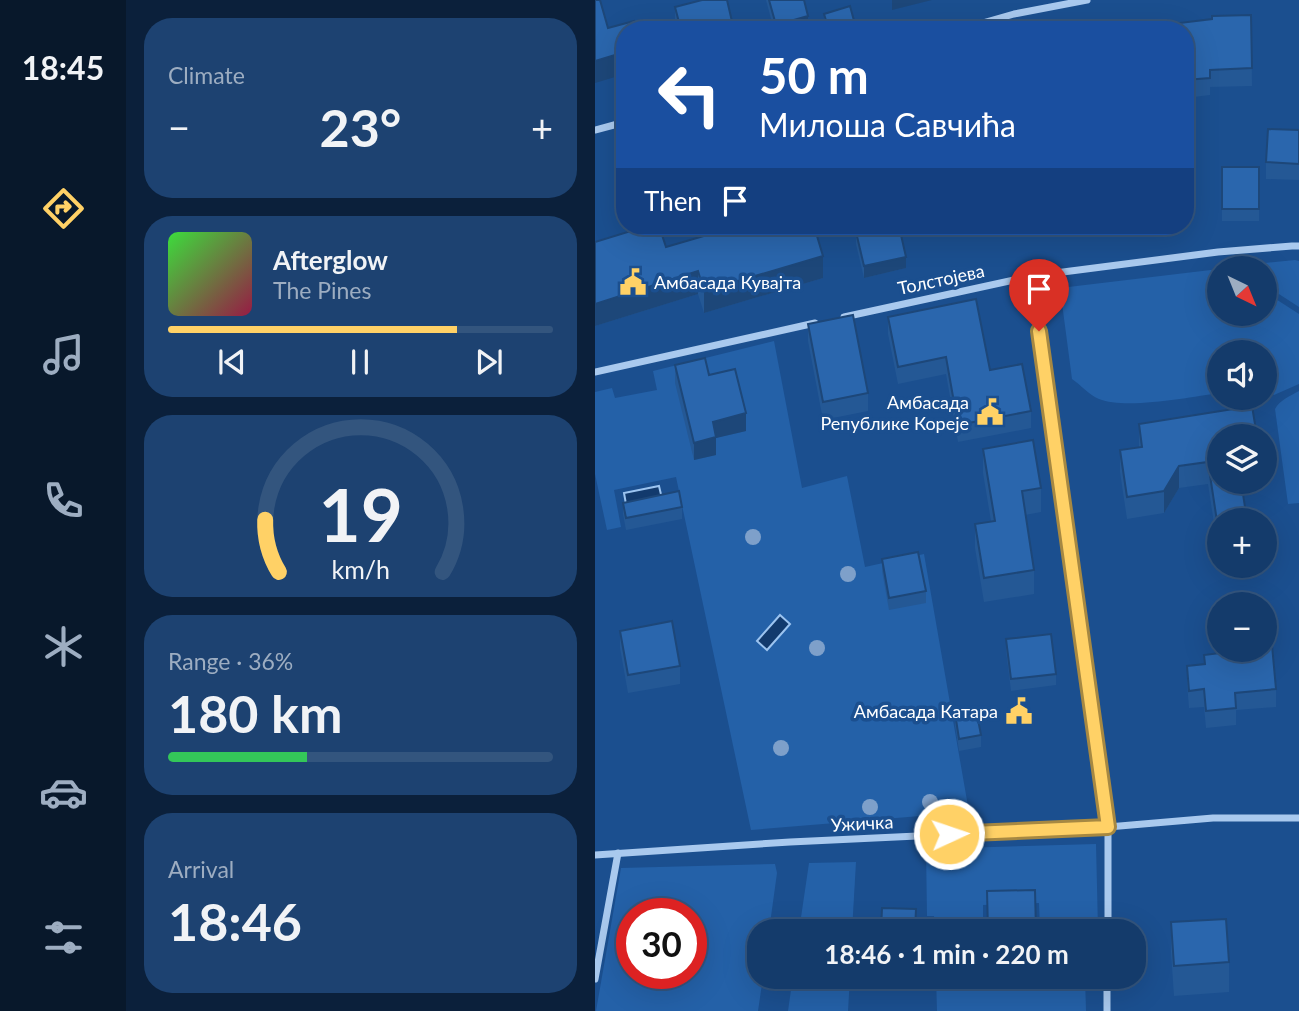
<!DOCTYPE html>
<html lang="en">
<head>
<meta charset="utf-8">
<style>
  :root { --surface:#143b6b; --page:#1d4271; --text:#f1f3f6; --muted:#9dadc1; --line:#33557e; --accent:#ffd166 }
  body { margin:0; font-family:Lato,sans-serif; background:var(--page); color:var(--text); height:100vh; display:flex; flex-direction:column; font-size:26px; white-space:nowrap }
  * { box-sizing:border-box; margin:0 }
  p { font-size:23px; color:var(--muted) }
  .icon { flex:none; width:38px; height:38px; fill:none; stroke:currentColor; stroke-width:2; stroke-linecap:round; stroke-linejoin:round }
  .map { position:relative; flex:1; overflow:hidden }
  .sheet { display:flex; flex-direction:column; gap:18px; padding:18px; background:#0b203b; width:469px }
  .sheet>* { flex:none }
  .guide { position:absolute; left:21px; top:21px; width:578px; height:214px; border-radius:28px; box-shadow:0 7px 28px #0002,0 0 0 2px var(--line); background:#1a4fa0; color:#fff; overflow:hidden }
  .needle { width:46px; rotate:137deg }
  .tools { position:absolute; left:612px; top:256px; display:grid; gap:14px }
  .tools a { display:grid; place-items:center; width:70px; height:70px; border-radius:50%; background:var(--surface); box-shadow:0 7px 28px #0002,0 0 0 2px var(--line); font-size:35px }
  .speed { position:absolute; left:21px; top:898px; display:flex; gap:14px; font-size:35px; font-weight:700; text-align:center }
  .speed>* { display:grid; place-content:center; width:91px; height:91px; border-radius:50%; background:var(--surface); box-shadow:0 7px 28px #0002,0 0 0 2px var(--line); line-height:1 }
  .speed .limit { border:10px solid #d22; background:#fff; color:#111 }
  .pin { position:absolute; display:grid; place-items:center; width:60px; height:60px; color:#fff; margin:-72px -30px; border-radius:50% 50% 50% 0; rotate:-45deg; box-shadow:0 0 7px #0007 }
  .pin .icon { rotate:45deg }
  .me { position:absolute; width:77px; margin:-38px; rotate:87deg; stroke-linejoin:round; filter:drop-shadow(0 0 5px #0008) }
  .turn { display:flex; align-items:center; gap:24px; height:147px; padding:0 28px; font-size:32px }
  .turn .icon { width:91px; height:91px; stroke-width:2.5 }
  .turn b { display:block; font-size:49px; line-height:60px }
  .then { display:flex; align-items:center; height:66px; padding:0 28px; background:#0003; gap:14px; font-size:26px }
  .big { font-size:52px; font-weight:700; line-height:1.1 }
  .sheet .tile { flex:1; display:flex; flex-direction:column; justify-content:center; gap:10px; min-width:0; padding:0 24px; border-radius:28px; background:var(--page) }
  .sheet .dial { align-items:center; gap:0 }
  .dial svg { height:182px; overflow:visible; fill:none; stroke:var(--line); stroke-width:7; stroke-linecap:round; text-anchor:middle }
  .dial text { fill:var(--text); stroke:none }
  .song { display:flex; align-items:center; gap:21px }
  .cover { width:84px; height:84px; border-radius:10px; background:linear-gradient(135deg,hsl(120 70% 55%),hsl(340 70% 35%)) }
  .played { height:7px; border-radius:4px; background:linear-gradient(90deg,var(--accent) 75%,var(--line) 75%) }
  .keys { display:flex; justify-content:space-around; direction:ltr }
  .heat { display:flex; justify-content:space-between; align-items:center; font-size:38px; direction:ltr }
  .charge { height:10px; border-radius:5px; background:linear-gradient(90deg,#34c759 36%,var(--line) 0) }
  .trip { position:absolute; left:152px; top:919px; width:399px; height:70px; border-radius:28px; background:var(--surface); box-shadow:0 7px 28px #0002,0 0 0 2px var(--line); font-weight:700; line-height:70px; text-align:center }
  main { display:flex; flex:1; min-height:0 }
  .menu { display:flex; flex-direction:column; width:126px; justify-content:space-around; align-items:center; background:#08182b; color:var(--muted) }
  .menu .icon { width:49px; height:49px }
  .menu .current { color:var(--accent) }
  .menu b { font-size:32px; color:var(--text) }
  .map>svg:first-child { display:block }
  .green { fill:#2461a8; fill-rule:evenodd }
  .water { fill:#123a6d; stroke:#9cc4f0; stroke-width:2 }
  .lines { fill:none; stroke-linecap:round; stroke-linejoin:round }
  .street { stroke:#a9c9ee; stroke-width:7 }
  .tree { fill:#7ea0ca }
  .wall { fill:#245895 }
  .shaded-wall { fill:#1d4779 }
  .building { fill:#2a66ad; stroke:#1d4779; stroke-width:2 }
  .route-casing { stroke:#a68842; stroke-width:18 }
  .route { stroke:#ffd166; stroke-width:12 }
  .labels { text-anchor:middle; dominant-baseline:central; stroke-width:7; stroke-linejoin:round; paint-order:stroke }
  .street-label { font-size:18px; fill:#fff; stroke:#1b4f8f }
  .poi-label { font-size:18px; fill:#fff; stroke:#1b4f8f; text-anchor:end }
</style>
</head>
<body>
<main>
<nav class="menu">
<b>18:45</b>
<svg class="icon current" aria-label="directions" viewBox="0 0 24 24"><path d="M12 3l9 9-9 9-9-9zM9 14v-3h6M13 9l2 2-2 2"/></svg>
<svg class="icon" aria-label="music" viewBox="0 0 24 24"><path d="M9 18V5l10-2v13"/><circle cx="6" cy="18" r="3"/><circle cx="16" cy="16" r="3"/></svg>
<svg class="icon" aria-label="phone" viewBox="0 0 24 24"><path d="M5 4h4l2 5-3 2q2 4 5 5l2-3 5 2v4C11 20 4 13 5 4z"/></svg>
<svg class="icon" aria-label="climate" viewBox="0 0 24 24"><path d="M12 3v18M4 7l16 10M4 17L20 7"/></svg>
<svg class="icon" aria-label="car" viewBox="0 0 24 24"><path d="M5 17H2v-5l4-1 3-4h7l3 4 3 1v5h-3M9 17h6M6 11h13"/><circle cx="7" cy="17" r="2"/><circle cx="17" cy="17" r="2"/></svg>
<svg class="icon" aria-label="filters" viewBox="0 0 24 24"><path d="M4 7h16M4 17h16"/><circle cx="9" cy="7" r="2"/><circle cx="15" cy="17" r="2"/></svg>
</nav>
<section class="sheet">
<div class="tile"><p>Climate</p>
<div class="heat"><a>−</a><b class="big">23°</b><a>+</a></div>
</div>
<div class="tile">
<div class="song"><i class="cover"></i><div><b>Afterglow</b><p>The Pines</p></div></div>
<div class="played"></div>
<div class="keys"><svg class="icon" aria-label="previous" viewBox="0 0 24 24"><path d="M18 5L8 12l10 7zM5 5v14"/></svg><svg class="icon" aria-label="pause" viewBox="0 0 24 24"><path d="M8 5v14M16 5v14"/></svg><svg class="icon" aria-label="next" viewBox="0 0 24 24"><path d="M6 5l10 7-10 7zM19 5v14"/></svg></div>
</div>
<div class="tile dial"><svg viewBox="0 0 100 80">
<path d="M14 69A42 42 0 1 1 86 69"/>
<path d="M14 69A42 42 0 0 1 8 46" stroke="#ffd166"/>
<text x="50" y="56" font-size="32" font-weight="700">19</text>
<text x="50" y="72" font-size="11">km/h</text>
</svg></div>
<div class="tile"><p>Range · 36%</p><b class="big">180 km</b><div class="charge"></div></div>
<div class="tile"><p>Arrival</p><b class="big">18:46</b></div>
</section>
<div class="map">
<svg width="704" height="1011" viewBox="0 0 704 1011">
  <rect width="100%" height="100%" fill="#1b4f8f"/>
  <g class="green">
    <polygon points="700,260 704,261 704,307 670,285 670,268 638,268 639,266"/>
    <path d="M 624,269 L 625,313 L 670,313 L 670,292 L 704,314 L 704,384 L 679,395 L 670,391 L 670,352 L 625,352 L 625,393 C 594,397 531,410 504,399 C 494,395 486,385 477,379 L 465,288 Z"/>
    <polygon points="179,341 207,488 252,476 270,567 329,554 374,812 156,830 81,477 19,490 26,527 12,530 0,474 0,392 17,388 20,398 62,390 58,371"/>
    <path d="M 704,391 L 704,503 L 693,504 L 680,409 C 685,400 695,396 704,391 Z"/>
    <polygon points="501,844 503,929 445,930 444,903 388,905 388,931 340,931 339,916 332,916 331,849"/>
    <polygon points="261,862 257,931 204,931 214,863"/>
    <path d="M 180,864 L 182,873 L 174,931 L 164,931 L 164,976 L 168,977 L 163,1011 L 1,1011 L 26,868 ZM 37,914 L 96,914 L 96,973 L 37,973 Z"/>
    <polygon points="198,976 255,977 253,1011 193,1011"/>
    <polygon points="444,976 490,977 491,1011 342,1011 341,977"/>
  </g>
  <g class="water">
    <polygon points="64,486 68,503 32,510 29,493"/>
    <polygon points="185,615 195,624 172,650 162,641"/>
  </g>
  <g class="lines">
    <g class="street">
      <polyline points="363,30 419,14 492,0"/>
      <polyline points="0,130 30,122"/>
      <polyline points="437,276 513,827 513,931"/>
      <polyline points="249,317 437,276 623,252 697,246 704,246"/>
      <polyline points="0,372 220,323"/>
      <polyline points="0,855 195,842 513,827 618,818 704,818"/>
      <polyline points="0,979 23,853"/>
      <polyline points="512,1011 512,976"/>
    </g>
  </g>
  <g class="tree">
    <circle cx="158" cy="537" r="8"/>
    <circle cx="253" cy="574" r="8"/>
    <circle cx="222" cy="648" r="8"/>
    <circle cx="186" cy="748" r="8"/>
    <circle cx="335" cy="802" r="8"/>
    <circle cx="275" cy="807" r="8"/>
  </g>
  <g class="wall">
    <polygon points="171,0 209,0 213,28 206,30 179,30"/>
    <polygon points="80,7 139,30 81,30 80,24"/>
    <polygon points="229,14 261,30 231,30 229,25"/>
    <polygon points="656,15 657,86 615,87 615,95 590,98 590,30 576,30 576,24 617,19 617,16"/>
    <polygon points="704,130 704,180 671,179 671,162"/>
    <rect x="627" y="167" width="37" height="54"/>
    <polygon points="416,226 462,226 462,230 418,237"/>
    <polygon points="492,226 546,226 546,230 494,237"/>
    <polygon points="261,232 311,268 269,278 261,244"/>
    <polygon points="0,242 71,247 228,278 109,313 103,294 0,326"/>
    <polygon points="293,317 395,370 436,411 436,428 363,442 351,374 303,384 293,334"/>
    <polygon points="213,324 273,393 273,411 228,420 213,341"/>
    <polygon points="80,365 114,375 151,431 121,438 121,455 99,460 80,383"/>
    <polygon points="544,424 625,436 625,563 613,484 584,488 569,513 532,519 525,472 525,450 544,447"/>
    <polygon points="388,449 446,488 446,512 430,515 439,570 439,594 389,602 380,548 380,524 396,521 388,473"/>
    <polygon points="28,503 87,507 87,519 31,530 28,514"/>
    <polygon points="287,559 331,591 331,603 294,610 287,571"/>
    <polygon points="25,631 85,666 85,684 33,693 25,648"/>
    <polygon points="411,639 461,674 461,685 416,691 411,651"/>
    <polygon points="630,649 670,649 681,689 681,707 641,710 641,725 611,728 609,707 594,708 592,683 592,666 609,664 609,655 630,652"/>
    <polygon points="360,713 386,735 386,747 364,751 360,725"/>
    <polygon points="576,922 634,962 634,992 579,996 576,952"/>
    <polygon points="285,976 319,976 319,988 285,987"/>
  </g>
  <g class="shaded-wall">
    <polygon points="297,0 337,0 297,10"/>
    <polygon points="213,16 213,28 206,30 181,30 181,25"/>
    <polygon points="30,52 30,74 0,83 0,61"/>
    <polygon points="228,256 228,278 109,313 109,291"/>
    <polygon points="311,257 311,268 269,278 269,266"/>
    <polygon points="103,271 103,294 0,326 0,304"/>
    <polygon points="151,413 151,431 121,438 121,455 99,460 99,443 118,422"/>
    <polygon points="584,466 584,488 569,513 569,491"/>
  </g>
  <g class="building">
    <polygon points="0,0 5,0 13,28 39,21 42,30 30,30 30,52 0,61"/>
    <polygon points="107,0 132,0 139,30 86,30 80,7"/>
    <polygon points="174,0 209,0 213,16 181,25"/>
    <polygon points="255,6 261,28 254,30 234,30 229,14"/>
    <polygon points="656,15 657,68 615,70 615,78 590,80 590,30 577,30 576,24 617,19 617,16"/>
    <polygon points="673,129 704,130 704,164 671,162"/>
    <rect x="627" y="167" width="37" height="42"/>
    <polygon points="52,226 64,226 71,247 143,226 219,226 228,256 109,291 103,271 0,304 0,242"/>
    <polygon points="289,226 304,226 311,257 269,266 261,232"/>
    <polygon points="381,299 395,370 427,364 436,411 363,425 351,357 303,367 293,317"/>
    <polygon points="258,315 273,393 228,402 213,324"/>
    <polygon points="110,358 114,375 140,369 151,413 118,422 121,437 99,443 80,365"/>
    <polygon points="657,406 662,436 625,436 625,481 646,481 652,520 625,520 625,541 613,462 584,466 569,491 532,497 525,450 547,447 544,424"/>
    <polygon points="438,440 446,488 427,491 439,570 389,578 380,524 400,521 388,449"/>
    <polygon points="84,491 87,507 31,518 28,503"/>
    <polygon points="323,552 331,591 294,598 287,559"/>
    <polygon points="77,621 85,666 33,675 25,631"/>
    <polygon points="675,623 681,689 640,693 641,708 611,711 609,689 594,691 592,666 610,664 609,655 632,652 632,649 670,649 670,624"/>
    <polygon points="456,634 461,674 416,679 411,639"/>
    <polygon points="381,709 386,735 364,739 360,713"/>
    <polygon points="440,890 441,931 393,931 392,891"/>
    <polygon points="287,908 321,909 320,931 286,931"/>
    <polygon points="631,919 634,962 579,966 576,922"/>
  </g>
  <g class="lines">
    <defs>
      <polyline id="route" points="354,834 513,827 444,331"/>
    </defs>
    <use href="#route" class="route-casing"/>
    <use href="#route" class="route"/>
  </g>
  <defs>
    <symbol id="civic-bare" viewBox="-9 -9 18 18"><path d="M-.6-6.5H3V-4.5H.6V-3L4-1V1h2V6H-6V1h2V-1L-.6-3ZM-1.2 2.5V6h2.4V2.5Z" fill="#ffd166" stroke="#1b4f8f" stroke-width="2.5" paint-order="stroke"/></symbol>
  </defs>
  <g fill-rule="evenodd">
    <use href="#civic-bare" x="19" y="263" width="38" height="38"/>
    <use href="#civic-bare" x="376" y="393" width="38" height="38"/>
    <use href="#civic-bare" x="405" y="692" width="38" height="38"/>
  </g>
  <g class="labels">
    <g class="street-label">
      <text transform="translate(346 279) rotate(-12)">Толстојева</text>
      <text transform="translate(267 823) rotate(-3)">Ужичка</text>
    </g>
    <g class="poi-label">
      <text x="59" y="282" text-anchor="start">Амбасада Кувајта</text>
      <text x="374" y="402">Амбасада<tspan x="374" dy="21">Републике Кореје</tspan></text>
      <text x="403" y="711">Амбасада Катара</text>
    </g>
  </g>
</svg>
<div class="tools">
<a><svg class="needle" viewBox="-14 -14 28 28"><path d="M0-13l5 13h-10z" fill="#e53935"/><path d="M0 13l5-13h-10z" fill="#9dadc1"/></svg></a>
<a><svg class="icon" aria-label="sound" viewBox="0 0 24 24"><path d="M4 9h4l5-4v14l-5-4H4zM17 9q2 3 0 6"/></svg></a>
<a><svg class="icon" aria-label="layers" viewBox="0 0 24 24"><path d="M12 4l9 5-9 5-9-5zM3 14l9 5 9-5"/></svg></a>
<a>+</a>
<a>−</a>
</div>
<div class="speed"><div class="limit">30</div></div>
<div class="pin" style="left:444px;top:331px;background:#d93025"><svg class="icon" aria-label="arrive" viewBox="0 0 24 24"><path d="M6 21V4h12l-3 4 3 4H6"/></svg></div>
<svg class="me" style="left:354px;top:834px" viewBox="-20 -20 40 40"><circle r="17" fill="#ffd166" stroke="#fff" stroke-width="3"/><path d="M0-11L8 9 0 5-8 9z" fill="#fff"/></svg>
<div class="trip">18:46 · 1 min · 220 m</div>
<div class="guide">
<div class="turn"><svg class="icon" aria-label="left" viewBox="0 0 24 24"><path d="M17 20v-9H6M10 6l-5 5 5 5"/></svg><div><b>50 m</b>Милоша Савчића</div></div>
<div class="then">Then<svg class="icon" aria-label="arrive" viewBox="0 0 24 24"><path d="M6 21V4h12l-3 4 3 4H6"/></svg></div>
</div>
</div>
</main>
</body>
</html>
